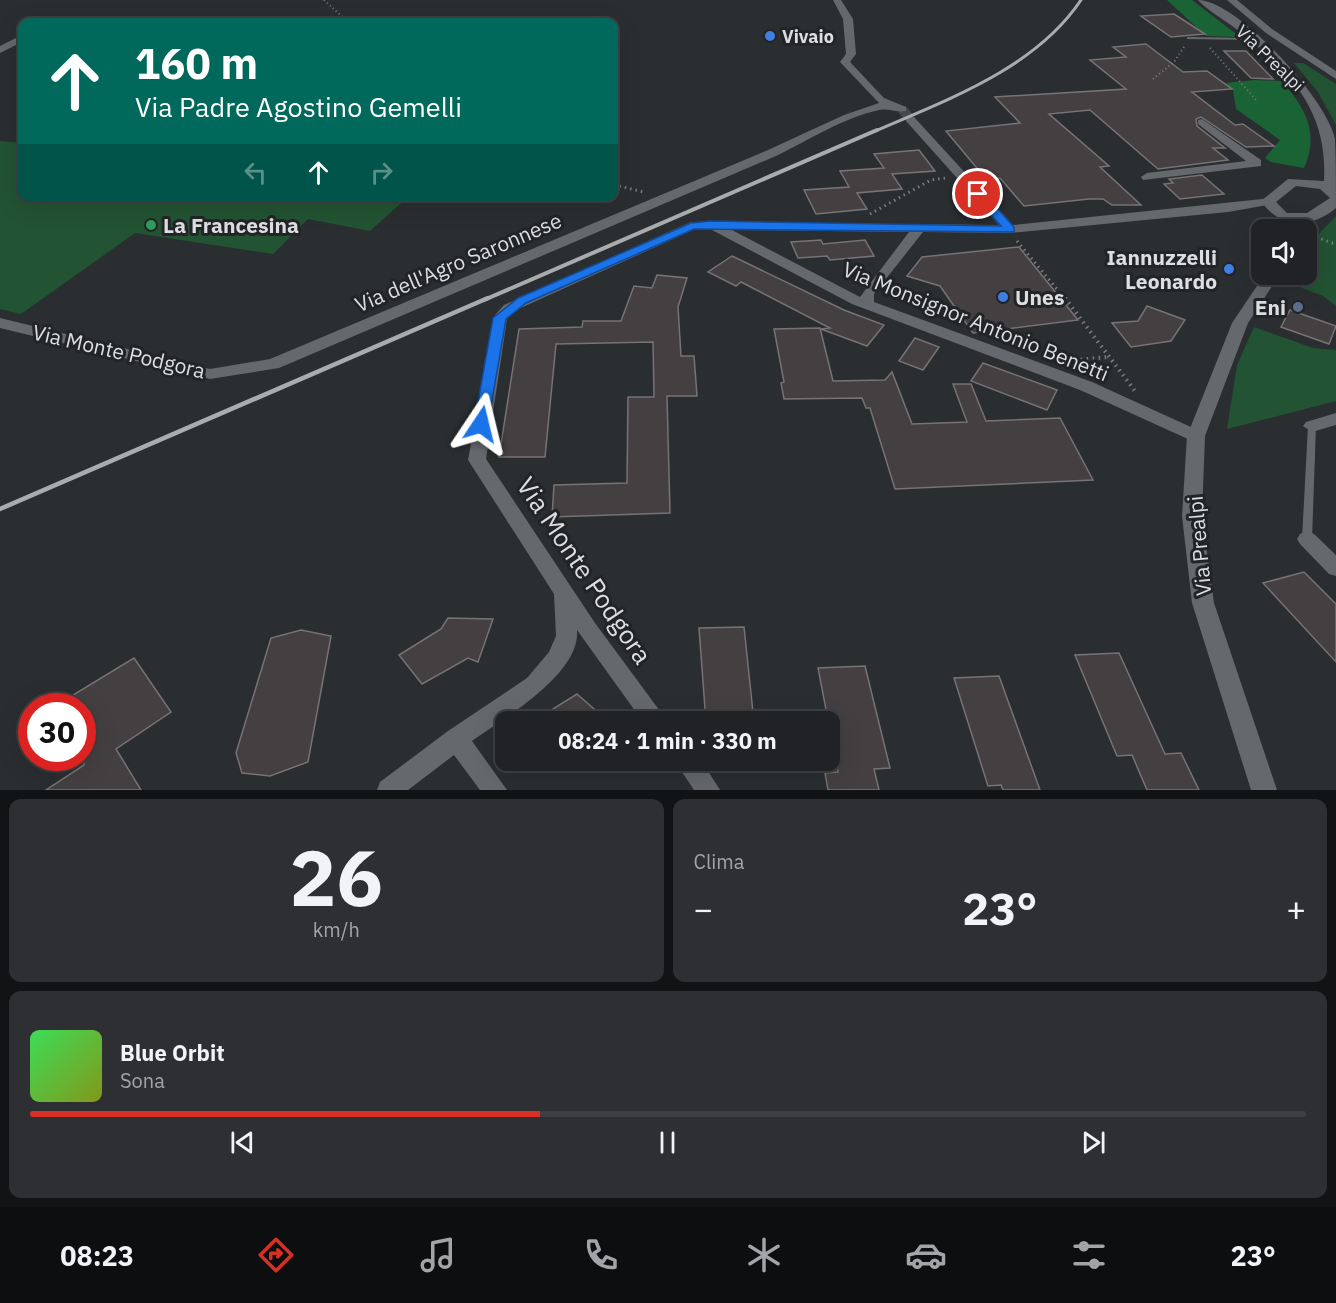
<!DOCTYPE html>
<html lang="it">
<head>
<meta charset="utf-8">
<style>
  :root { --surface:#202225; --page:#2d2f32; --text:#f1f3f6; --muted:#a2a4a7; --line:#3d3f42; --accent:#d93025 }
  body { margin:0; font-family:"IBM Plex Sans",sans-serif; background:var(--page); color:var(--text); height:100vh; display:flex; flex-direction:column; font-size:22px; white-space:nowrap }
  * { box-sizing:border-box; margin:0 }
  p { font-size:20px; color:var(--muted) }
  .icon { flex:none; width:33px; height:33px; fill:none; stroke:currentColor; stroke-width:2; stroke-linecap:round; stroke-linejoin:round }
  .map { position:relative; height:790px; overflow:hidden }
  .side { display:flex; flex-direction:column; gap:9px; padding:9px; background:#121314; flex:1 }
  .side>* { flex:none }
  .hud { position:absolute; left:18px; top:18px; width:600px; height:183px; border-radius:12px; box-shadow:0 6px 24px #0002,0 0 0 2px var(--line); background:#00695c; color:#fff; overflow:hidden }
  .fabs { position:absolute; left:1251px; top:219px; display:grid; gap:12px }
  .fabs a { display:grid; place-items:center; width:66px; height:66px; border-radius:12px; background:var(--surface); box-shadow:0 6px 24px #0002,0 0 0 2px var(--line); font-size:30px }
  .speed { position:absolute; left:18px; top:693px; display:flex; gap:12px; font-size:30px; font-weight:700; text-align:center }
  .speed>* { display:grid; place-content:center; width:78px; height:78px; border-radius:50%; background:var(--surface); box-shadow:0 6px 24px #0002,0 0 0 2px var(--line); line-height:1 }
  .speed .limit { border:9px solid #d22; background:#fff; color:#111 }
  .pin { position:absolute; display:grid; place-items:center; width:51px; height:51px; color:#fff; margin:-26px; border:3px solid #fff; border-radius:50%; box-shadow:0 2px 6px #0007 }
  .me { position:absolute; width:66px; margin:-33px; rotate:10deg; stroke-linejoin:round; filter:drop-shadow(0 0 4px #0008) }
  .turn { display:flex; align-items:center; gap:21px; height:126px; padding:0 18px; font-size:27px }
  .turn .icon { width:78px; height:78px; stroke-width:2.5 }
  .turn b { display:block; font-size:42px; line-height:51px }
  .lanes { display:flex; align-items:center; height:57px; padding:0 18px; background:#0003; justify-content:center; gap:30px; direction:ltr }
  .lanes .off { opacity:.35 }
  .big { font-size:45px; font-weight:700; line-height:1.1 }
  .side .card { flex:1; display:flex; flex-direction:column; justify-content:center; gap:9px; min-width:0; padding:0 21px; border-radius:12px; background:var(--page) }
  .side .dial { align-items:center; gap:0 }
  .dial b { font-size:78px; line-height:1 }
  .song { display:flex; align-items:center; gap:18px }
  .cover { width:72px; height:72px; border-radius:9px; background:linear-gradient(135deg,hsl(130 70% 55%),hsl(70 70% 35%)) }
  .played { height:6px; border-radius:3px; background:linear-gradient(90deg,var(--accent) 40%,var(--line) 40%) }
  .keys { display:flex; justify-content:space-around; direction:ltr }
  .heat { display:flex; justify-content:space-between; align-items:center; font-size:33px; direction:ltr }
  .side .tiles { flex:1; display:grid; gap:9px; grid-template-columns:1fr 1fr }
  .card:last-child { grid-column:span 2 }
  .trip { position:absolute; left:495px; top:711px; width:345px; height:60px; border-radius:12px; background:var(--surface); box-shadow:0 6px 24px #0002,0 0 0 2px var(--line); font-weight:700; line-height:60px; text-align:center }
  .menu { display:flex; height:96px; justify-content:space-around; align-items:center; background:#0d0e0f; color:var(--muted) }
  .menu .icon { width:42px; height:42px }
  .menu .selected { color:var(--accent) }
  .menu b { font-size:27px; color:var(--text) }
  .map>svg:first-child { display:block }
  .green { fill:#225332 }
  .forest { fill:#196335 }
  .building { fill:#444042; stroke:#777274; stroke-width:1.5 }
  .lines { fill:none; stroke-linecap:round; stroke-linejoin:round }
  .minor-tunnel { stroke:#46484b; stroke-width:10; stroke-dasharray:10 5; stroke-linecap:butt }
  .path-far2 { stroke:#7a7d80; stroke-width:2; stroke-dasharray:1 3; stroke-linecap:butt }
  .path-far1 { stroke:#7a7d80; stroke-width:3; stroke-dasharray:1.5 4; stroke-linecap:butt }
  .path { stroke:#7a7d80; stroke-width:4; stroke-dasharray:1.5 4.5; stroke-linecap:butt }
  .service { fill:#65686c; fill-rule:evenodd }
  .minor { fill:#65686c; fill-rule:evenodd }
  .tertiary { fill:#65686c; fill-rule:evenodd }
  .rail-far2 { stroke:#a9abad; stroke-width:3 }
  .rail-far1 { stroke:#a9abad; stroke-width:4 }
  .rail { stroke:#a9abad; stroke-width:4.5 }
  .route { fill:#1a73e8; stroke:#114b97; stroke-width:1.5 }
  .shop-dot { fill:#3f7fe0; stroke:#222427; stroke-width:2 }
  .leisure-dot { fill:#2e9e5b; stroke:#222427; stroke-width:2 }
  .service-dot { fill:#5c6f8a; stroke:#222427; stroke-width:2 }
  .labels { text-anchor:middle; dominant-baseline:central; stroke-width:6; stroke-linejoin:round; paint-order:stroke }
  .far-poi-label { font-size:18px; font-weight:bold; fill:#dcdee0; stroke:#222427; text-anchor:start }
  .far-street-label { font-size:18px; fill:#dcdee0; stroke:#222427 }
  .poi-label { font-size:21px; font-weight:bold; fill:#dcdee0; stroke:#222427; text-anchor:start }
  .street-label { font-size:21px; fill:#dcdee0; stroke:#222427 }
  .near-street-label { font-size:26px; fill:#dcdee0; stroke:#222427 }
</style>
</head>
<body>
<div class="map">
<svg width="1336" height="790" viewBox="0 0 1336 790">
  <rect width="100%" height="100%" fill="#2b2e31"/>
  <g class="green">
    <polygon points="1294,63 1303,63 1336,84 1336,125 1318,92"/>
    <polygon points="0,141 22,143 22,196 408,197 370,231 308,219 273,254 135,233 21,314 0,309"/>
    <polygon points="1336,216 1336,306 1323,296 1279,279 1283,275 1306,274 1307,246"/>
    <polygon points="1254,327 1313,348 1336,350 1336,401 1227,429 1237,365"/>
  </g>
  <g class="forest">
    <polygon points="1167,0 1192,0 1240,37 1206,36"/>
    <path d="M 1254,80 L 1282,81 C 1305,108 1320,133 1304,168 L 1271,162 L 1265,158 L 1280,140 L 1236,109 L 1233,90 L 1226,83 Z"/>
  </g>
  <g class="building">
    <polygon points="1174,14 1205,34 1171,37 1141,16"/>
    <polygon points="1146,44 1183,72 1207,71 1232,89 1192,92 1235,125 1243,124 1274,146 1246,147 1201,117 1196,119 1197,126 1225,148 1213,148 1228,160 1158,169 1090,110 1049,114 1109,166 1100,167 1141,205 1112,205 1103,199 1089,199 1024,206 1000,178 989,180 981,173 946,131 1020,123 995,97 1126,89 1090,60 1126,57 1113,47"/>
    <polygon points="1224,51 1246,51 1273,79 1251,78"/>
    <polygon points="919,150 935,171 892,174 902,189 857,193 867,209 816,214 804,190 849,187 840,171 884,168 874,154"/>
    <polygon points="1202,175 1224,194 1180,199 1164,184 1173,183 1169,179"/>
    <polygon points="821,240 823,244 865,240 874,256 830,260 827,256 798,258 791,242"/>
    <polygon points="1019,247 1078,320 973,333 940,286 907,276 922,257"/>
    <polygon points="732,256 844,310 884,325 867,346 821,329 830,328 741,282 736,286 708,272"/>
    <polygon points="657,275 687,278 678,307 681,356 694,356 697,396 667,396 670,513 552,517 554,485 627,483 628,397 654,397 653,342 556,344 545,457 499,457 519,329 582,327 583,321 621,321 634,286 652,288"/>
    <polygon points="1147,306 1185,320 1171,341 1131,347 1112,323 1138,321"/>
    <polygon points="1290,310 1336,326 1329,344 1281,327"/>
    <polygon points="820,328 833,381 885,380 892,372 912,424 967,422 953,384 971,384 986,421 1060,418 1093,480 895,489 870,408 866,408 862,398 784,399 781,383 784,382 774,329"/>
    <polygon points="915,338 939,347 923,370 899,361"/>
    <polygon points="983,363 1057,390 1047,410 971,381"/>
    <polygon points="1304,572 1336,604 1336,662 1263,583"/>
    <polygon points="448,618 493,619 478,662 468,658 422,684 399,655 441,629"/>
    <polygon points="744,627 754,722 706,722 699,628"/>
    <polygon points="301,630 331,636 308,762 270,776 242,773 236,753 271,638"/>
    <polygon points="1119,653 1165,754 1181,753 1199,790 1147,790 1132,755 1117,756 1075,655"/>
    <polygon points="134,658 171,712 116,749 141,790 46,790 84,765 82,706 55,706"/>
    <polygon points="865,666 890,768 874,769 879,790 828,790 825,773 838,772 818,668"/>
    <polygon points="999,676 1040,790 1003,790 1001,785 988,786 954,678"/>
    <polygon points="577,694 609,722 532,722"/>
  </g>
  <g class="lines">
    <polyline class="minor-tunnel" points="902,109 910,119"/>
    <g class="path-far2">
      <polyline points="324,0 348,22"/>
      <polyline points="1210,48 1258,102"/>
      <polyline points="1153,79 1174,62 1184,47"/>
    </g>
    <g class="path-far1">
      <polyline points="614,185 644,192"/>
      <polyline points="870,214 931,180 946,178"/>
      <polyline points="1306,233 1332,243 1336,242"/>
      <polyline points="1017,241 1066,300"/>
    </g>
    <g class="path">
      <polyline points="1065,298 1135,391"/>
      <polyline points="1075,368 1077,360 1108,357"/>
    </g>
    <g class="service">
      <polygon points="1189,37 1253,38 1255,39 1253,40 1187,39 1187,37"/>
      <polygon points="1312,423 1316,426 1312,539 1310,542 1307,543 1304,542 1302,539 1308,426"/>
    </g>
    <g class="minor">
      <path d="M 833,0 L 841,0 L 853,19 L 856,54 L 850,62 L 884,98 L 906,107 L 906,111 C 897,113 889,108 879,110 C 843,118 809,140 776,156 L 279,368 L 210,379 L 0,328 L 0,318 L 210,369 L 270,359 L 768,150 L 844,115 L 879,103 L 840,62 L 846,54 L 843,19 Z"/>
      <polygon points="1227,0 1237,0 1272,29 1336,71 1336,79 1266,33"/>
      <polygon points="22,35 22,42 0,53 0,46"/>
      <path d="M 906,117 L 914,117 L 1013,225 L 1273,198 L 1273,204 L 1228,212 L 1010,233 L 923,232 L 874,294 L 874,302 L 1092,382 L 1202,432 L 1205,436 L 1202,440 L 1190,440 L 1080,390 L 852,304 L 712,230 L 693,230 L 514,311 L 507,319 L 486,459 L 595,623 L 668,722 L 643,722 L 577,630 C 581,674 503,719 472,741 L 507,790 L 480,790 L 454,755 L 408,790 L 377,790 L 380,782 L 448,731 L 527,678 L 549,652 L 556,636 L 554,594 L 468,460 L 495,315 L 504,305 L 691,222 L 999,225 L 906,121 ZM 732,230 L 909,232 L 860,297 Z"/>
      <polygon points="1202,119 1261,160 1261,166 1143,180 1141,177 1147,173 1246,161 1198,124 1198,120"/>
      <polygon points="1336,413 1336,425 1312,432 1303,426 1306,422"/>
      <polygon points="1307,531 1314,534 1336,555 1336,576 1329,574 1300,544 1297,539 1300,534"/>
      <polygon points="674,760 701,760 720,790 694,790"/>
    </g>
    <g class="tertiary">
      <path d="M 1198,0 C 1237,0 1327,99 1335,139 C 1336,160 1336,186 1336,208 C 1311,229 1280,229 1261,201 L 1288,179 L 1324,181 C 1328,108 1289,71 1235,28 C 1223,19 1208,11 1198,0 ZM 1296,186 L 1320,189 L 1330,198 L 1307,213 L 1287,213 L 1276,202 Z"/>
      <polygon points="1265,274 1280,274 1248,323 1205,436 1202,516 1214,603 1277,790 1251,790 1192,603 1182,516 1187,436 1232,323"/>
    </g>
    <path class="rail-far2" d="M 873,132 C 946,100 1035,69 1081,0"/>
    <polyline class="rail-far1" points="484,300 877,130"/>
    <polyline class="rail" points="0,509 488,298"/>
  </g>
  <polygon class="route" points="974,191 982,191 1014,227 1014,232 694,229 526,303 506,319 488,424 481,429 474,424 493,318 518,298 691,223 710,221 1001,226 974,196"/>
  <g class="shop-dot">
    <circle cx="770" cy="36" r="6"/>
    <circle cx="1229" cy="269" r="6"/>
    <circle cx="1003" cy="297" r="6"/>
  </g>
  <circle class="leisure-dot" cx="151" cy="225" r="6"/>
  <circle class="service-dot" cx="1298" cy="307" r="6"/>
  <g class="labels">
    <g class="far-poi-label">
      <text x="782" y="36">Vivaio</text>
    </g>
    <g class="far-street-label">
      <text transform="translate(1270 58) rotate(44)">Via Prealpi</text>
    </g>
    <g class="poi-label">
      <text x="163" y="225">La Francesina</text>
      <text x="1217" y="257" text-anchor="end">Iannuzzelli<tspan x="1217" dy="24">Leonardo</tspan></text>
      <text x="1015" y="297">Unes</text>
      <text x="1286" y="307" text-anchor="end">Eni</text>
    </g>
    <g class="street-label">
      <text transform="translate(458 262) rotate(-23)">Via dell'Agro Saronnese</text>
      <text transform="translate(976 321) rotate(22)">Via Monsignor Antonio Benetti</text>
      <text transform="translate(119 351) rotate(13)">Via Monte Podgora</text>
      <text transform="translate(1199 546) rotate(-95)">Via Prealpi</text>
    </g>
    <g class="near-street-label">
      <text transform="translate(585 570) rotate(56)">Via Monte Podgora</text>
    </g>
  </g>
</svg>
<div class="fabs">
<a><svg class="icon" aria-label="sound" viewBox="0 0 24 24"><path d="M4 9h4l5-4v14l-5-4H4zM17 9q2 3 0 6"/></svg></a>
</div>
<div class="speed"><div class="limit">30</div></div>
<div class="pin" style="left:978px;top:194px;background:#d93025"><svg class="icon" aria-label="arrive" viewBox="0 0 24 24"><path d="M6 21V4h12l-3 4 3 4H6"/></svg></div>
<svg class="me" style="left:481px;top:424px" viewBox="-20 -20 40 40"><path d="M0-17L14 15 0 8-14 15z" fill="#1a73e8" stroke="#fff" stroke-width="4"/></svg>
<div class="trip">08:24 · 1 min · 330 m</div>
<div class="hud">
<div class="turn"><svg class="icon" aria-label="ahead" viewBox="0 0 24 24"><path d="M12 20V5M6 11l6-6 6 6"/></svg><div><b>160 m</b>Via Padre Agostino Gemelli</div></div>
<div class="lanes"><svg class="icon off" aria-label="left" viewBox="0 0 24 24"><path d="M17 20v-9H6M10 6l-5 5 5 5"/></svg><svg class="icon" aria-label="ahead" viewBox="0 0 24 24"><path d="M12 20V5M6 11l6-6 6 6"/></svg><svg class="icon off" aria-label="right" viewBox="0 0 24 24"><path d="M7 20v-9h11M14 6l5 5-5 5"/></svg></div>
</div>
</div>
<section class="side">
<div class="tiles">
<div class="card dial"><b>26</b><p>km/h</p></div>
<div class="card"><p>Clima</p>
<div class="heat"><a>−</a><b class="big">23°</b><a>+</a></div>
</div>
<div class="card">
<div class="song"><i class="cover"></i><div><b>Blue Orbit</b><p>Sona</p></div></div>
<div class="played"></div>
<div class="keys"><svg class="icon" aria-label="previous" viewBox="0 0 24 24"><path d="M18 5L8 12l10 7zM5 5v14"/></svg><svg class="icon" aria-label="pause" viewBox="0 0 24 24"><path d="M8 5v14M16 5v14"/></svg><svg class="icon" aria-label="next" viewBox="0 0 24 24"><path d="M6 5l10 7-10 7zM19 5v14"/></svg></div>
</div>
</div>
</section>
<nav class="menu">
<b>08:23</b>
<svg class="icon selected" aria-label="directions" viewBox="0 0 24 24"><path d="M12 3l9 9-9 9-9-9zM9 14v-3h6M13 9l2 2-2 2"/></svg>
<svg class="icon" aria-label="music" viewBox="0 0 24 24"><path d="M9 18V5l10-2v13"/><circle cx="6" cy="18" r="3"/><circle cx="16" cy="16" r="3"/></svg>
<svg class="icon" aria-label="phone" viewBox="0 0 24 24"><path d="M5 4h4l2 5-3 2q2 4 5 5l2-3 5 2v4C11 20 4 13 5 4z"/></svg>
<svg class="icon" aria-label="climate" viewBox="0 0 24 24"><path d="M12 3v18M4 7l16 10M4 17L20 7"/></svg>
<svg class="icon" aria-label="car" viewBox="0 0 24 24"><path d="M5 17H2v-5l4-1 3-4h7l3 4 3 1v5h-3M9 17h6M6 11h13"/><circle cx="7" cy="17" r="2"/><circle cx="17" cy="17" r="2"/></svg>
<svg class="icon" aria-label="filters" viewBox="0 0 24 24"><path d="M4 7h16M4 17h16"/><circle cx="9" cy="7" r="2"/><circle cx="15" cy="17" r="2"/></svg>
<b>23°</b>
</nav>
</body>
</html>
